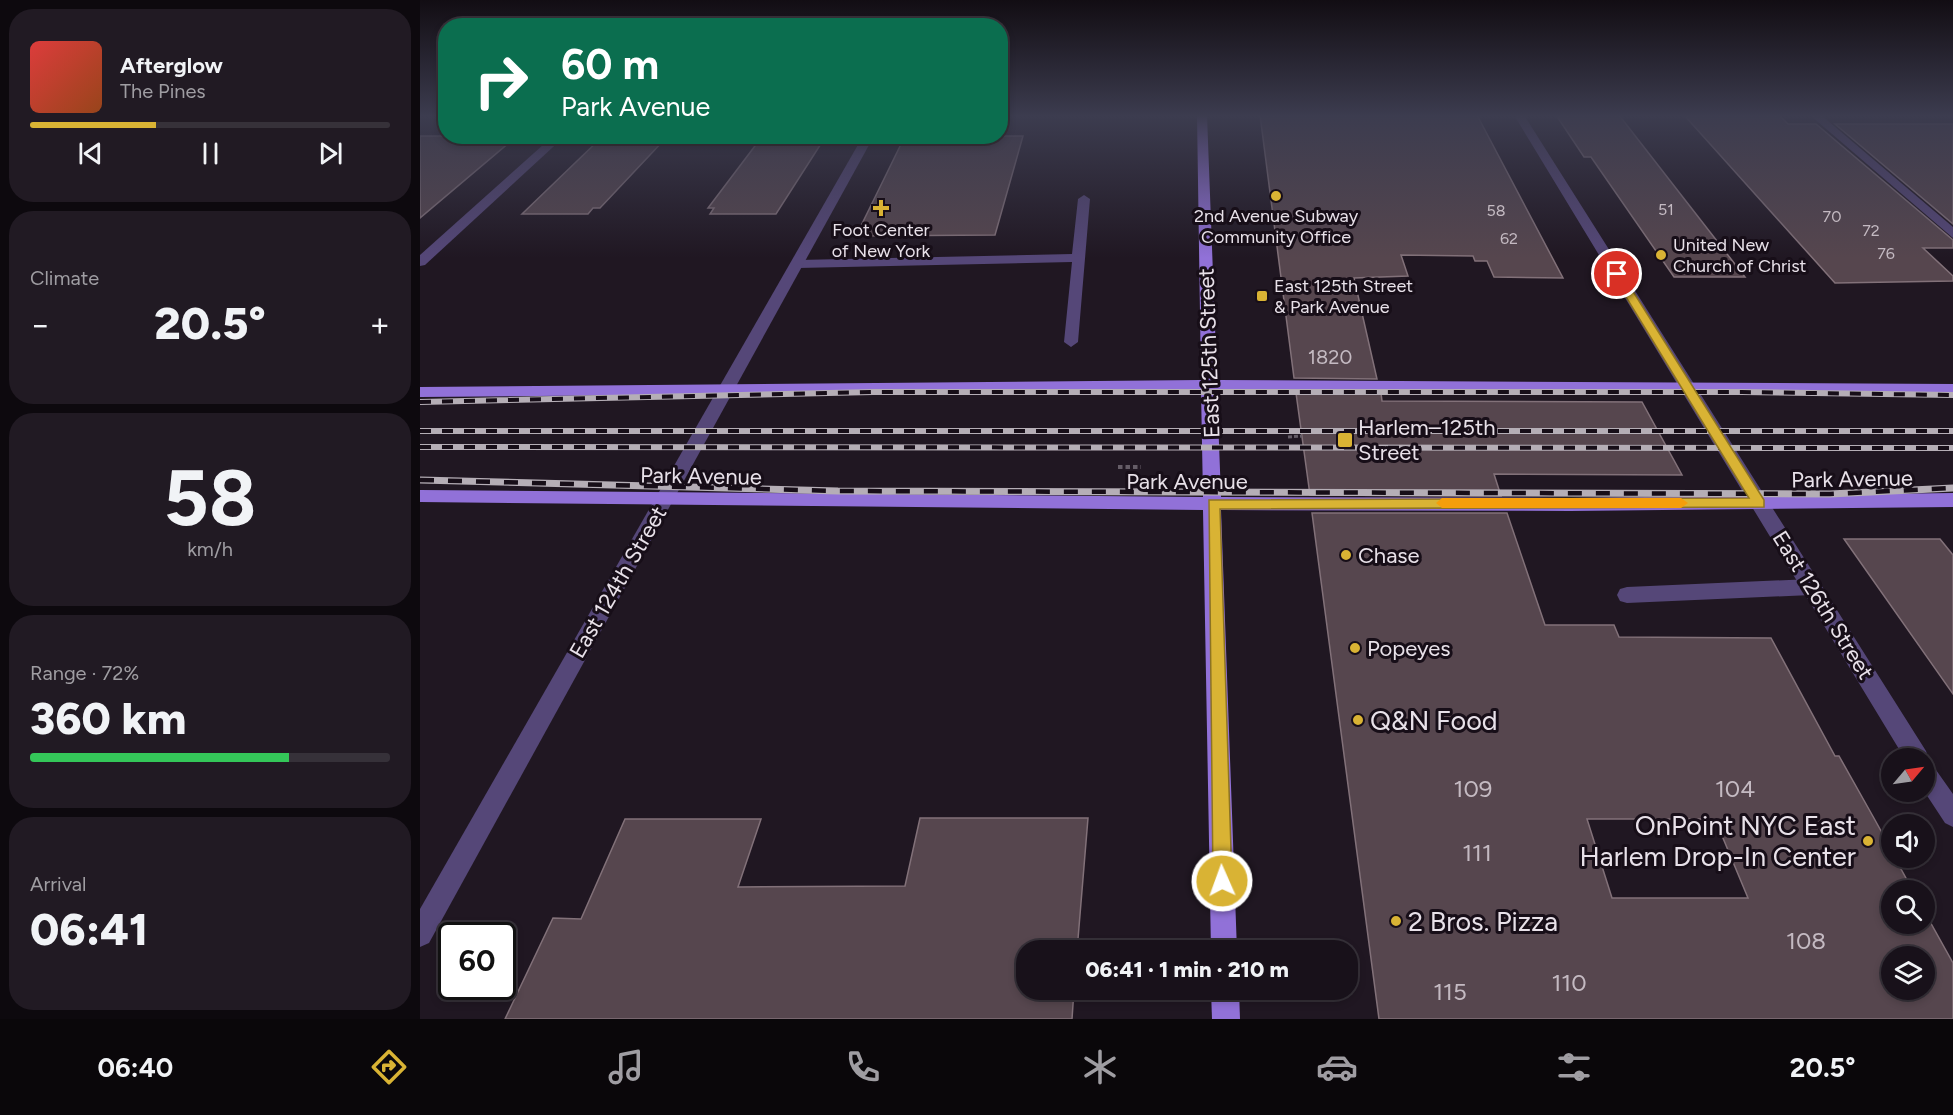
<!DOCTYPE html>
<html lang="en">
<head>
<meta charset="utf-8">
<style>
  :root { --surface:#18111a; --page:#211a23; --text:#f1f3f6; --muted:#9f9da2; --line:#363139; --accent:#d9b334 }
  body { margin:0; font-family:Figtree,sans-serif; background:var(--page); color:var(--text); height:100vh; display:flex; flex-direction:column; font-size:22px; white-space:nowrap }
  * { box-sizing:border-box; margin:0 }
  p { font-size:20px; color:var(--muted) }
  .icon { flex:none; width:33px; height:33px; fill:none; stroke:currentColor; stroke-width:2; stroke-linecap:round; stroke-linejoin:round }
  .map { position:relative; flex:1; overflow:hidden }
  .drawer { display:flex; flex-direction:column; gap:9px; padding:9px; background:#0d090e; width:420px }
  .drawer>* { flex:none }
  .guide { position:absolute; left:18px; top:18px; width:570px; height:126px; border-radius:24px; box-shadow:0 3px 9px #0003,0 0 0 2px var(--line); background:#0b6e4f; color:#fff; overflow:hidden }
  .needle { width:39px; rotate:61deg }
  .tools { position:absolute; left:1461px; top:748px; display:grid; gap:12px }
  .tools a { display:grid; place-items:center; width:54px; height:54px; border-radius:50%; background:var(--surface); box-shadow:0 3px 9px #0003,0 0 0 2px var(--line); font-size:30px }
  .speed { position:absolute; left:18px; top:922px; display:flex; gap:12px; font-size:30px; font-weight:700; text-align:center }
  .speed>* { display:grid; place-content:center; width:78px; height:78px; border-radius:50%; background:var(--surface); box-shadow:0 3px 9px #0003,0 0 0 2px var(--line); line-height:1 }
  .speed .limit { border:3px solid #111; border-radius:9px; background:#fff; color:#111 }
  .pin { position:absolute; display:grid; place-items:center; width:51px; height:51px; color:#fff; margin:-26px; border:3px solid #fff; border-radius:50%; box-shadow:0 2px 6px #0007 }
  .me { position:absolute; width:66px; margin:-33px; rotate:358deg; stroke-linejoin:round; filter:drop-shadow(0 0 4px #0008) }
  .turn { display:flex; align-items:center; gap:21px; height:126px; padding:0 24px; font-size:27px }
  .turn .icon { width:78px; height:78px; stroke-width:2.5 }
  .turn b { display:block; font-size:42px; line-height:51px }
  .big { font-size:45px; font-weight:800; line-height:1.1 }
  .drawer .widget { flex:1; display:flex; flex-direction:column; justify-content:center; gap:9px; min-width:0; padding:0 21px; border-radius:24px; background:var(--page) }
  .drawer .dial { align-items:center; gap:0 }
  .dial b { font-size:78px; line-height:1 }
  .song { display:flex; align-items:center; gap:18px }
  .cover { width:72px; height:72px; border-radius:9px; background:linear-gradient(135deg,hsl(0 70% 55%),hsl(20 70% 35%)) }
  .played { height:6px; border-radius:3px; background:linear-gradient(90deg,var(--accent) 35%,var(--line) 35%) }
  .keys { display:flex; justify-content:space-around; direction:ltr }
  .heat { display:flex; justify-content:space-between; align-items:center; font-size:33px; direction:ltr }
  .charge { height:9px; border-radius:4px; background:linear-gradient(90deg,#34c759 72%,var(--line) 0) }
  .trip { position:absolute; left:596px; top:940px; width:342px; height:60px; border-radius:24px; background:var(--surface); box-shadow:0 3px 9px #0003,0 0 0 2px var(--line); font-weight:800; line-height:60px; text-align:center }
  .tabs { display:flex; height:96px; justify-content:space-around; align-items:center; background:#0a070a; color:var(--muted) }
  .tabs .icon { width:42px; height:42px }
  .tabs .on { color:var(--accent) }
  .tabs b { font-size:27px; color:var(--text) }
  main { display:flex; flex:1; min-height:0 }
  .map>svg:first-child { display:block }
  .building { fill:#56464e; stroke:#827179; stroke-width:1.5; fill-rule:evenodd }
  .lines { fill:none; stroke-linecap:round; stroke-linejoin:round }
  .path-far1 { stroke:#655d67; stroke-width:3; stroke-dasharray:4 2; stroke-linecap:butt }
  .path { stroke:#655d67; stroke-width:4; stroke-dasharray:4.5 3; stroke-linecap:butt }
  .service { fill:#554778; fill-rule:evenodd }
  .minor { fill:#554778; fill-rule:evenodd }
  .primary { fill:#9171d8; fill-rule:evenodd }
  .rail-far1-casing { stroke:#b5aeb6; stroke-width:6 }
  .rail-casing { stroke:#b5aeb6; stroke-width:7 }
  .rail-far1 { stroke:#170e18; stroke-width:4; stroke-dasharray:11; stroke-linecap:butt }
  .rail { stroke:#170e18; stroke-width:4.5; stroke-dasharray:14; stroke-linecap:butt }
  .route { fill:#d9b334; stroke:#8d7422; stroke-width:1.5 }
  .slow { fill:#f59e0b }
  .poi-dot { fill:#d9b334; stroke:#170e18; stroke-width:2 }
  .labels { text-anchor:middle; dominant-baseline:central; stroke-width:6; stroke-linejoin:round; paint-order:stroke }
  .far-number-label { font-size:16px; fill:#c4bac2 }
  .far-poi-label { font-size:18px; fill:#e8e1e9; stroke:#170e18 }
  .number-label { font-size:20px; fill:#c4bac2 }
  .street-label { font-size:22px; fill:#e8e1e9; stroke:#170e18 }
  .poi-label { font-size:22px; fill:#e8e1e9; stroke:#170e18; text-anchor:start }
  .near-number-label { font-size:24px; fill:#c4bac2 }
  .near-poi-label { font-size:27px; fill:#e8e1e9; stroke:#170e18; text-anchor:start }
</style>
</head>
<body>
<main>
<section class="drawer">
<div class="widget">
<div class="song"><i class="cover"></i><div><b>Afterglow</b><p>The Pines</p></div></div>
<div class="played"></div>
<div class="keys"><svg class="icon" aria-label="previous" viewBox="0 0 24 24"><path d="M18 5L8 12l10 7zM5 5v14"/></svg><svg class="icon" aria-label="pause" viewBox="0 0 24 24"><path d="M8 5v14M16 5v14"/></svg><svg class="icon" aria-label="next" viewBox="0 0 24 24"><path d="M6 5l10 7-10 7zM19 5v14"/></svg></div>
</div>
<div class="widget"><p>Climate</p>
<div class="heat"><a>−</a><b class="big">20.5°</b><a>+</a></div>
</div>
<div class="widget dial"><b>58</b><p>km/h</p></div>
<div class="widget"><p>Range · 72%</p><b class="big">360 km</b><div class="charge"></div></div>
<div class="widget"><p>Arrival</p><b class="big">06:41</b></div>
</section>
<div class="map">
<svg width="1533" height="1019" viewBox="0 0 1533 1019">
  <rect width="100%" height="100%" fill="#201722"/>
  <g class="building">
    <polygon points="840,115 1057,115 1143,278 1074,277 1067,261 1055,261 1053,256 981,255 988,276 934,278 957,379 874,378"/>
    <polygon points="1136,115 1199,115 1325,277 1254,277 1171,157 1164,157"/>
    <polygon points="1264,115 1359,115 1368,124 1396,124 1533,240 1533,248 1503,248 1533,276 1533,281 1415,283"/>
    <polygon points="1415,124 1533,124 1533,224"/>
    <polygon points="0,136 97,136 0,218"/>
    <polygon points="183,136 246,138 180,208 173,208 168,214 102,214"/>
    <polygon points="347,136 406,136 356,214 290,214 294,208 288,208 341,138"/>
    <polygon points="485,136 603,136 575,235 436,236"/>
    <polygon points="876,393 961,393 962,401 1222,402 1262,475 1074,474 1081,496 890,495"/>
    <path d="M 892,513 L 1087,513 L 1125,625 L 1194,625 L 1199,637 L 1351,638 L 1415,756 L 1419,756 L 1455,820 L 1472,851 L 1472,858 L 1475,858 L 1493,891 L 1472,891 L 1472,924 L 1504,924 L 1504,911 L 1533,963 L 1533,1019 L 959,1019 ZM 1167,819 L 1295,819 L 1328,898 L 1192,898 ZM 1472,957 L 1504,957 L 1504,990 L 1472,990 Z"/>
    <polygon points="1424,539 1520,539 1533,555 1533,694"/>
    <polygon points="500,818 668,818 657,951 606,951 606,990 654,990 652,1019 85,1019 133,918 161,919 205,819 341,819 318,887 485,886"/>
  </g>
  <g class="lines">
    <polyline class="path-far1" points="868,437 882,436"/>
    <polyline class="path" points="698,467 721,467"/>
    <g class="service">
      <polygon points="664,195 670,199 658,342 651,347 644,342 652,262 378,268 371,264 378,260 652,254 658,199"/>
      <polygon points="1391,579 1398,581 1401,587 1398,593 1391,595 1207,603 1200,601 1197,595 1200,589 1207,587"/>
    </g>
    <g class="minor">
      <polygon points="1094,115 1104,115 1506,751 1509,760 1533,794 1533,827 1525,823 1504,791 1504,759 1485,759"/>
      <polygon points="1390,115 1401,115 1533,227 1533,238"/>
      <polygon points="133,136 145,136 5,265 0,266 0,255"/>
      <polygon points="443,136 454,136 9,943 0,947 0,909"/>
    </g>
    <g class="primary">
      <polygon points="777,115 787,115 797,380 1533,384 1533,394 797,390 801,497 1150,498 1533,493 1533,507 1150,511 801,510 817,951 791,951 783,510 0,502 0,490 783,497 781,390 0,397 0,387 781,380"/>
      <polygon points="791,990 819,990 820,1019 792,1019"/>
    </g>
    <defs>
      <g id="rail-far1">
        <polyline points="0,402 453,392 1322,392 1533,395"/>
        <polyline points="0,431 1533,431"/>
        <polyline points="0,447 1533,448"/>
      </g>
      <polyline id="rail" points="0,480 418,491 1410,494 1533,488"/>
    </defs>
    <use href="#rail-far1" class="rail-far1-casing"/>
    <use href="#rail" class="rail-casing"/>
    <use href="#rail-far1" class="rail-far1"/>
    <use href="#rail" class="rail"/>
  </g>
  <linearGradient id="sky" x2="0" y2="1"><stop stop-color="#120d13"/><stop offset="0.45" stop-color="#3c3c4f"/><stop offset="1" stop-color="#3c3c4f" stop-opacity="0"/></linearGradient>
  <rect width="1533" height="258" fill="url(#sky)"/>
  <polygon class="route" points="1193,271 1202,274 1344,500 1344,507 800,509 812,881 809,887 802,890 796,887 793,881 789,500 1329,498 1192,274"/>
  <polygon class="slow" points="1022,498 1261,498 1268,503 1261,508 1022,508 1016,503"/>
  <g class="poi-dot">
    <circle cx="856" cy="196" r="6"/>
    <path d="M458 199h6v6h6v6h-6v6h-6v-6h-6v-6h6z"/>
    <circle cx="1241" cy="255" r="6"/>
    <rect x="836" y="290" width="12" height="12" rx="3"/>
    <rect x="917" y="432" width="16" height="16" rx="3"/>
    <circle cx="926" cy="555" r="6"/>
    <circle cx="935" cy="648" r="6"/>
    <circle cx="938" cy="720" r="6"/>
    <circle cx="1448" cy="841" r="6"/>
    <circle cx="976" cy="921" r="6"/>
  </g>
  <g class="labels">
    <g class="far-number-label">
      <text x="1246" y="209">51</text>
      <text x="1076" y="210">58</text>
      <text x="1412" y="216">70</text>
      <text x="1451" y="230">72</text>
      <text x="1089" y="238">62</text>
      <text x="1466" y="253">76</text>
    </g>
    <g class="far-poi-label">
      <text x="856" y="216">2nd Avenue Subway<tspan x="856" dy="21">Community Office</tspan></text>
      <text x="461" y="230">Foot Center<tspan x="461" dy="21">of New York</tspan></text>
      <text x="1253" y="245" text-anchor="start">United New<tspan x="1253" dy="21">Church of Christ</tspan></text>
      <text x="854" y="286" text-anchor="start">East 125th Street<tspan x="854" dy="21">&amp; Park Avenue</tspan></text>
    </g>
    <g class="number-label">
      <text x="910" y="357">1820</text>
    </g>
    <g class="street-label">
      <text transform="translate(789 353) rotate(-92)">East 125th Street</text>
      <text transform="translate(281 476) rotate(1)">Park Avenue</text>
      <text transform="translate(1432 479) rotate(-1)">Park Avenue</text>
      <text x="767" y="481">Park Avenue</text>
      <text transform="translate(198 582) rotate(-60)">East 124th Street</text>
      <text transform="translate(1403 605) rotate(58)">East 126th Street</text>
    </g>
    <g class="poi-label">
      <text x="938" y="427">Harlem–125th<tspan x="938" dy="25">Street</tspan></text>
      <text x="938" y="555">Chase</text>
      <text x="947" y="648">Popeyes</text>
    </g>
    <g class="near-number-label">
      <text x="1053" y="788">109</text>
      <text x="1315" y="788">104</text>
      <text x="1057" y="852">111</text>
      <text x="1386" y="940">108</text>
      <text x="1149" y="982">110</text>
      <text x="1030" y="991">115</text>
    </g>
    <g class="near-poi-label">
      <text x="950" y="720">Q&amp;N Food</text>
      <text x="1436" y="825" text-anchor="end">OnPoint NYC East<tspan x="1436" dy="31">Harlem Drop-In Center</tspan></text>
      <text x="988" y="921">2 Bros. Pizza</text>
    </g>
  </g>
</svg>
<div class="tools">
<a><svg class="needle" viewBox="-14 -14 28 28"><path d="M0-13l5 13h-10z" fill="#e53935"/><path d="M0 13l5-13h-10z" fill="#9f9da2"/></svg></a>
<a><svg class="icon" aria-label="sound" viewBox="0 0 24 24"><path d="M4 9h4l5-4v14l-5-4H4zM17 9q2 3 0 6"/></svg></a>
<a><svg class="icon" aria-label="search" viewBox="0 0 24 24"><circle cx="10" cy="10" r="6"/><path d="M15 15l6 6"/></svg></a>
<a><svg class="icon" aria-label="layers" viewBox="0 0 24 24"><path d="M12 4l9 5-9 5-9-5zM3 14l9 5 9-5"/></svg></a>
</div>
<div class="speed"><div class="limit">60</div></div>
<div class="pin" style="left:1197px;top:274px;background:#d93025"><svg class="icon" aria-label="arrive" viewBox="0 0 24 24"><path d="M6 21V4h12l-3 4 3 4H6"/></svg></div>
<svg class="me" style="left:802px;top:881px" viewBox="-20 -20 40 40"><circle r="17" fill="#d9b334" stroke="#fff" stroke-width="3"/><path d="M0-11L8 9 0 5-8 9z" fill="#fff"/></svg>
<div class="trip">06:41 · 1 min · 210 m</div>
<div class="guide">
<div class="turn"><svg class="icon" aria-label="right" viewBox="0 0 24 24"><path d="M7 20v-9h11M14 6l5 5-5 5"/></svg><div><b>60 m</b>Park Avenue</div></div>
</div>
</div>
</main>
<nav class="tabs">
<b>06:40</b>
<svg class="icon on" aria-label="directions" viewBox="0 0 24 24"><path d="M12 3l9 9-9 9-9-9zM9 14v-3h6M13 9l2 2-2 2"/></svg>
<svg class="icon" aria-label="music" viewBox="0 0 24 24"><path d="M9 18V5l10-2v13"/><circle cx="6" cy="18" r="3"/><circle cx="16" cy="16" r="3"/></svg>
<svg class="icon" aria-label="phone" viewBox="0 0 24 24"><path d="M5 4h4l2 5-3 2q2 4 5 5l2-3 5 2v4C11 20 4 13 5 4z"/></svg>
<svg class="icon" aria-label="climate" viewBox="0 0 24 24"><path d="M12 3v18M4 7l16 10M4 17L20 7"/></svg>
<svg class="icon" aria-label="car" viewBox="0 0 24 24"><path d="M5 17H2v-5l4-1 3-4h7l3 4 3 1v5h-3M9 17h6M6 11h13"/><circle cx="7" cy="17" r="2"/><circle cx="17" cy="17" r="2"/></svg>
<svg class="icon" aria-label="filters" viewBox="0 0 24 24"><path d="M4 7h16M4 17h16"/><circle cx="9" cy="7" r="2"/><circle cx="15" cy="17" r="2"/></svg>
<b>20.5°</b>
</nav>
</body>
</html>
